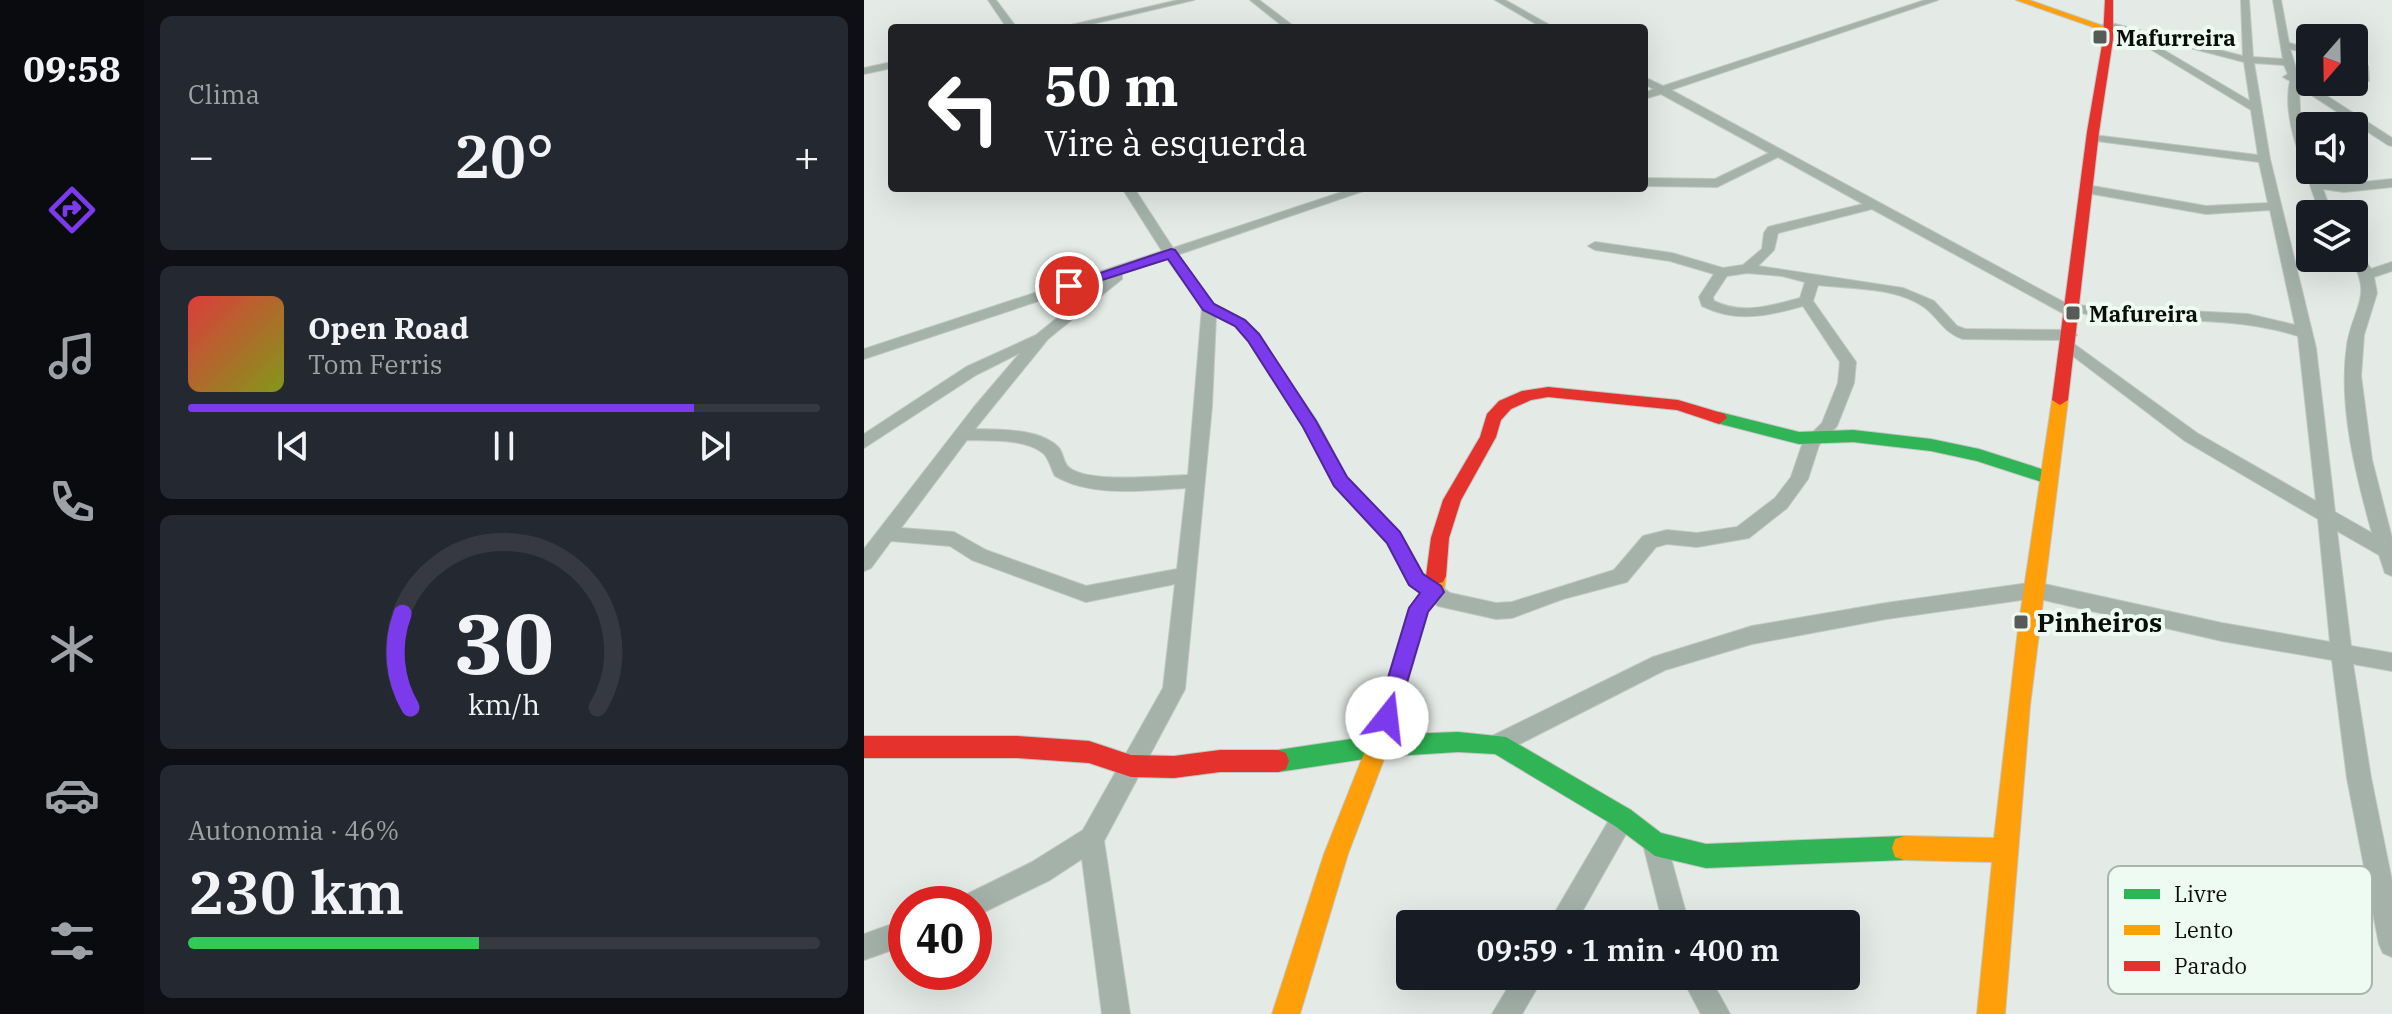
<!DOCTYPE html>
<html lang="pt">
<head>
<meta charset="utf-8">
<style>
  :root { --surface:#171b24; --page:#242831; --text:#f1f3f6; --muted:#9ea1a6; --line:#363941; --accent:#7c3aed }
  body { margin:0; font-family:"IBM Plex Serif",serif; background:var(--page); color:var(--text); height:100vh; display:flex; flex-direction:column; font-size:30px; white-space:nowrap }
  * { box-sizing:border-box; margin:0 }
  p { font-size:26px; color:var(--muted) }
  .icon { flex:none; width:44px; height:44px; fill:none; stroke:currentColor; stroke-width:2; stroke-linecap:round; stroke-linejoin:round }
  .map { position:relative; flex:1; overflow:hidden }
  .drawer { display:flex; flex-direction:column; gap:16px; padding:16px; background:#0d0f14; width:720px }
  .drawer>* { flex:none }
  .banner { position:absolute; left:24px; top:24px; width:760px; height:168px; border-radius:8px; box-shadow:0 8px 32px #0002; background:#202124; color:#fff; overflow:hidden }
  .needle { width:52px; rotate:200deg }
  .tools { position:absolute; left:1432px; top:24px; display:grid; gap:16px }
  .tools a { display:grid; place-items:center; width:72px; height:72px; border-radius:8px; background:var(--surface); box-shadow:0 8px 32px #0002; font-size:40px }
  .speed { position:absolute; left:24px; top:886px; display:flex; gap:16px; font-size:40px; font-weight:700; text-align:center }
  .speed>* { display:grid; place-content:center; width:104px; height:104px; border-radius:50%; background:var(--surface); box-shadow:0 8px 32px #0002; line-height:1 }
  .speed .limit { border:12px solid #d22; background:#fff; color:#111 }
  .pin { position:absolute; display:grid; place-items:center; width:68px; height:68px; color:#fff; margin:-34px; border:4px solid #fff; border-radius:50%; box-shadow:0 2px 8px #0007 }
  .me { position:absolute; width:88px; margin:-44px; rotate:16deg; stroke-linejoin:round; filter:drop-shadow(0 0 6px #0008) }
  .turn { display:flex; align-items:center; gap:28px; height:168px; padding:0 24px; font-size:36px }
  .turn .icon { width:104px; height:104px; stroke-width:2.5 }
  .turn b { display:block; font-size:56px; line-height:68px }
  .big { font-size:60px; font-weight:600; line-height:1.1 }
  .drawer .card { flex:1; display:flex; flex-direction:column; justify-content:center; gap:12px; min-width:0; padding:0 28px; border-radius:12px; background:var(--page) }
  .drawer .dial { align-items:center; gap:0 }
  .dial svg { height:208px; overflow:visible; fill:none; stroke:var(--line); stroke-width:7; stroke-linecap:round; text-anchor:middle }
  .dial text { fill:var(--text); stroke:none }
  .song { display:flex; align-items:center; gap:24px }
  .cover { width:96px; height:96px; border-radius:12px; background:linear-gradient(135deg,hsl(0 70% 55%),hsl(70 70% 35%)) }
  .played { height:8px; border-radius:4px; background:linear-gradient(90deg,var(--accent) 80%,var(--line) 80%) }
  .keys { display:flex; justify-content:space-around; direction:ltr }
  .heat { display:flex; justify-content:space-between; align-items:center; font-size:44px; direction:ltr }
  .charge { height:12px; border-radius:6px; background:linear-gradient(90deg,#34c759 46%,var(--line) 0) }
  .trip { position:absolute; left:532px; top:910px; width:464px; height:80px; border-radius:8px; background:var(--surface); box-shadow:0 8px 32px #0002; font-weight:600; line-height:80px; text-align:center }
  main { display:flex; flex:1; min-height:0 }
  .menu { display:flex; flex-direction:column; width:144px; justify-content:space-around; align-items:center; background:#090b0e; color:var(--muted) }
  .menu .icon { width:56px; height:56px }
  .menu .on { color:var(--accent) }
  .menu b { font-size:36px; color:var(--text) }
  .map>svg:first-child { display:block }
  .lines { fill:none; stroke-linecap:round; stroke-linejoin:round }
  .street-casing { stroke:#c2c7c4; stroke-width:2 }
  .fast-casing { stroke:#c2c7c4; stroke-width:2 }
  .slow-casing { stroke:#c2c7c4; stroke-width:2 }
  .jam-casing { stroke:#c2c7c4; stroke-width:2 }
  .street { fill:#a4b2aa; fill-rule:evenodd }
  .fast { fill:#30b455; fill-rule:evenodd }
  .slow { fill:#ff9f0a; fill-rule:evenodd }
  .jam { fill:#e5322d; fill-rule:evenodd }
  .route { fill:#7c3aed; stroke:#51269a; stroke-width:2 }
  .poi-dot { fill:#565b58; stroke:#eefbf2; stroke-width:3 }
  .labels { text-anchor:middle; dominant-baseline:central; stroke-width:8; stroke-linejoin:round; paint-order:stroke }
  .far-poi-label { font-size:22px; font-weight:bold; fill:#0a0e0b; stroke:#eefbf2; text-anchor:start }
  .poi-label { font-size:26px; font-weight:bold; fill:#0a0e0b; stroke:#eefbf2; text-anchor:start }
  .key { fill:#eefbf2; stroke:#aab4ad; stroke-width:2 }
  .key-label { font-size:22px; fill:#0a0e0b }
</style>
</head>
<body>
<main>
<nav class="menu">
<b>09:58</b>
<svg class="icon on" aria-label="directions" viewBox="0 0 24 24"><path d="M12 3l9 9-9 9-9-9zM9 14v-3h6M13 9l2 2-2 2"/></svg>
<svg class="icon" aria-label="music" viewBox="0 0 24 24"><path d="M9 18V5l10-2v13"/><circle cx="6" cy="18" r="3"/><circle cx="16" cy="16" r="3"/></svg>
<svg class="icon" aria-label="phone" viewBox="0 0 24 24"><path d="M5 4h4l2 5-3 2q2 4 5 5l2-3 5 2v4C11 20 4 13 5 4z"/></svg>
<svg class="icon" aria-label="climate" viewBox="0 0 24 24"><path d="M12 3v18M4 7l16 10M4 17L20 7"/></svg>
<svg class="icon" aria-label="car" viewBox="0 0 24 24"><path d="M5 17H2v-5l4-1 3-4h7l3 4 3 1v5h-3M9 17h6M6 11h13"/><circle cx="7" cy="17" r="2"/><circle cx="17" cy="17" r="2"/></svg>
<svg class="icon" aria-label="filters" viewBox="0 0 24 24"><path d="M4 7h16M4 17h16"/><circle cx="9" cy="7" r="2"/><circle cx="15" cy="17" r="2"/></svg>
</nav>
<section class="drawer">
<div class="card"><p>Clima</p>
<div class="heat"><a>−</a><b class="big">20°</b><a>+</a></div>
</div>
<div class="card">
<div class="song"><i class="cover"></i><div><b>Open Road</b><p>Tom Ferris</p></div></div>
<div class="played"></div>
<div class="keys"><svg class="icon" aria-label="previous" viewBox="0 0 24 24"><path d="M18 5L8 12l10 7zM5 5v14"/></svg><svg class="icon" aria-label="pause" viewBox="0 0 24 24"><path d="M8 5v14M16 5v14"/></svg><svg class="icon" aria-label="next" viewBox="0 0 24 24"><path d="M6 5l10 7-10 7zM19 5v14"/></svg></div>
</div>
<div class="card dial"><svg viewBox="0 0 100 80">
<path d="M14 69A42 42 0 1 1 86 69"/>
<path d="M14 69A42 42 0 0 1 11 33" stroke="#7c3aed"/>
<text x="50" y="56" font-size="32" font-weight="700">30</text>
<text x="50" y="72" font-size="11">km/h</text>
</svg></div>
<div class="card"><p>Autonomia · 46%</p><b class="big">230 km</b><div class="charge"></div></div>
</section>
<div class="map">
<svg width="1528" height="1014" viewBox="0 0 1528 1014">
  <rect width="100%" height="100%" fill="#e4ebe6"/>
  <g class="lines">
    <defs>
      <g id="street">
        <polygon points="124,0 132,0 153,28 143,28"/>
        <polygon points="314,0 330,0 211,28 194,28"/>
        <polygon points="386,0 395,0 432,28 421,28"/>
        <polygon points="631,0 641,0 691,28 679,28"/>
        <path d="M 1061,0 L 1074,0 L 807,90 L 1205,305 L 1384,314 L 1431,325 L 1406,210 L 1342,214 L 1223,193 L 1217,189 L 1223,185 L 1342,206 L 1404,203 L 1395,162 L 1225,140 L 1223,138 L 1229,135 L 1394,155 L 1387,110 L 1273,41 L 1281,39 L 1386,101 L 1380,62 L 1238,25 L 1243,22 L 1379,56 L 1377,0 L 1385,0 L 1389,57 L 1419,59 L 1409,0 L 1417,0 L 1425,43 L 1446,48 L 1446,54 L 1426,49 L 1435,78 L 1528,138 L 1528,146 L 1524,145 L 1435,87 L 1436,111 L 1448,170 L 1442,169 C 1430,145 1420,109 1426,81 L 1419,77 L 1424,74 L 1420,65 L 1390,63 L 1406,159 L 1452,348 L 1471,512 L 1508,533 C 1492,475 1474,406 1483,345 C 1489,307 1510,296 1486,258 L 1490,258 L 1490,250 L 1495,251 L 1507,269 L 1528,262 L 1528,271 L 1510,277 L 1513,293 L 1500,335 L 1497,376 L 1508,460 L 1528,538 L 1528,576 L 1521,573 L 1515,555 L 1473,531 L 1487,646 L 1528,653 L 1528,671 L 1489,664 L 1507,778 L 1528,881 L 1528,957 L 1519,953 L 1515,944 L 1483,778 L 1468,660 L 1358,641 L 1171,598 L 1022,619 L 888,644 L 801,670 L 642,751 L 634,755 L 626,751 L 623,744 L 626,737 L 789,657 L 888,626 L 1022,603 L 1171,582 L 1358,623 L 1466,642 L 1454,519 L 1321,441 L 1197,347 L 1205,342 L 1210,344 L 1333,433 L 1452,501 L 1434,336 C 1363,313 1289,325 1216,313 L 1209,317 L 1204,316 L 1008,209 L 914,233 L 910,250 L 894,266 L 1039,288 L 1070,301 L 1093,326 L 1101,329 L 1206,330 L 1213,335 L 1206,340 L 1099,339 C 1080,333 1075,318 1060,307 C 1032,287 987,289 954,285 L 949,301 L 992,362 L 990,383 L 973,426 L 955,445 L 944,479 L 923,508 L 885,538 L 833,547 L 803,544 L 792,547 L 763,582 L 699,599 L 648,618 L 632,619 L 574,606 L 545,585 L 522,542 L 470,486 L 440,427 L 384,341 L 371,326 L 352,316 L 348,406 L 321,689 L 240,841 L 266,1014 L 238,1014 L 218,859 L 186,880 L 110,917 L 110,904 L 97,904 L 101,895 L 168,862 L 219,830 L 299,688 L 311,584 L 222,602 L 108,560 L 86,546 L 27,541 L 7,568 L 0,571 L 0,549 L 110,407 L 156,353 L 112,375 L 0,448 L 0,434 L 102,367 L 172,335 L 241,279 L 0,359 L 0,349 L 298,251 L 258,188 L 270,188 L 309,248 L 490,188 L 508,188 L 313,255 L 350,304 L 381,320 L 394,335 L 453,421 L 483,477 L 536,532 L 559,573 L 586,593 L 632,603 L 648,602 L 750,570 L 779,536 L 803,530 L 833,533 L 873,527 L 911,498 L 927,477 L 939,442 L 958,423 L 974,383 L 976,362 L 939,306 C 903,316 873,323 838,306 L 835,297 L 850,274 L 806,261 L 731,250 L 724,246 L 731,242 L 808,253 L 859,268 L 879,265 L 898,249 L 900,233 L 904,227 L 999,204 L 914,157 L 853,187 L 780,186 L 780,178 L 851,179 L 905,153 L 797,94 L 780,99 L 780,93 L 790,89 L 780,84 L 780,77 L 799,86 ZM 302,258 L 338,307 L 324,475 C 297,476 229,483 207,469 C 199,465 200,454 195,448 C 177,428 135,430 111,429 L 184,339 L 258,279 L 258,273 ZM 883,273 L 918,276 L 941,282 L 936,298 C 906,306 879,315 850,301 L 849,297 L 863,276 ZM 103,440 C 126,441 160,438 179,453 C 185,458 187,469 191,476 C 228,498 282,490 322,488 L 313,569 L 222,586 L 122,550 L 90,532 L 37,528 Z"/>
        <polygon points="1490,60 1504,66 1505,81 1490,81 1490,75 1496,76 1496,69 1490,67"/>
        <polygon points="28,62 28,68 0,74 0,68"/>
        <polygon points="1445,173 1453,173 1457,181 1480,184 1528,179 1528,187 1480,192 1459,189 1468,214 1456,214 1443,176"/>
        <polygon points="759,806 767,810 771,818 711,924 684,924 751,810"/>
        <polygon points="791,832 800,835 803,844 825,924 799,924 779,844 782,835"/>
        <polygon points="42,919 42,945 0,960 0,934"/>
        <polygon points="651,976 680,976 658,1014 628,1014"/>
        <polygon points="817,976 845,976 866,1014 837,1014"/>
      </g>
      <g id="fast">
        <polygon points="855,412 935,432 989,430 1067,439 1115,449 1190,473 1193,478 1184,484 1113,461 1067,451 989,442 935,444 849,422 847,418 849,414"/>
        <polygon points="594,732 642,737 767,810 797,833 842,844 1040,836 1049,839 1052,848 1049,857 1040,860 842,868 791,856 751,826 631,754 594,752 514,757 414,772 406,769 403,761 406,753 414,750 514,735"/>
      </g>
      <g id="slow">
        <polygon points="1152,0 1165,0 1248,29 1240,31"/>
        <polygon points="1196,395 1204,400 1166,706 1141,1014 1113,1014 1128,862 1040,860 1031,857 1028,848 1031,839 1040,836 1130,838 1154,629 1188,400"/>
        <polygon points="572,568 579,570 582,576 580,592 564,612 525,746 484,854 436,1014 408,1014 460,854 503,746 545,608 561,589 565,570"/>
      </g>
      <g id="jam">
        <polygon points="1241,0 1249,0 1249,39 1235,132 1204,400 1196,405 1188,400 1223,132 1239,39"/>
        <polygon points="684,387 814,400 861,414 863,418 855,424 813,410 684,397 667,400 647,409 637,420 632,437 597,500 585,538 582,576 579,582 572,584 565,582 562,576 567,538 579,500 616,437 623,414 635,401 658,391"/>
        <polygon points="0,736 153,736 225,741 267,755 310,756 356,750 414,750 422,753 425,761 422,769 414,772 356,772 310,778 267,777 225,763 153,758 0,758"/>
      </g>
    </defs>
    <use href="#street" class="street-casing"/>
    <use href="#fast" class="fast-casing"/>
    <use href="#slow" class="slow-casing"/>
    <use href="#jam" class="jam-casing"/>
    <use href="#street" class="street"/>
    <use href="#fast" class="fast"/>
    <use href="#slow" class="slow"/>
    <use href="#jam" class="jam"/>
  </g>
  <polygon class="route" points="307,249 311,250 350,304 381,320 395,334 452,421 483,477 536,532 559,574 577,586 580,592 564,612 530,726 523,729 515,726 512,718 545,608 556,593 545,585 523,543 470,486 439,427 384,341 371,326 339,310 304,259 210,289 198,286"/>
  <g class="poi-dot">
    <rect x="1228" y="29" width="16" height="16" rx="4"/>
    <rect x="1201" y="305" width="16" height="16" rx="4"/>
    <rect x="1149" y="614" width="16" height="16" rx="4"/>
  </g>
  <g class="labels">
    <g class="far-poi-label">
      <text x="1252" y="37">Mafurreira</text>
      <text x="1225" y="313">Mafureira</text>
    </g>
    <g class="poi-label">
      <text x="1173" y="622">Pinheiros</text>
    </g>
  </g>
  <rect x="1244" y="866" width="264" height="128" rx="12" class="key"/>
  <rect x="1260" y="889" width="36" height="10" fill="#30b455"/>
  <rect x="1260" y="925" width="36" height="10" fill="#ff9f0a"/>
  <rect x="1260" y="961" width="36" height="10" fill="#e5322d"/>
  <g class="key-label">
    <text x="1310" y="902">Livre</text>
    <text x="1310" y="938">Lento</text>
    <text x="1310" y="974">Parado</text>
  </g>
</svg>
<div class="tools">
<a><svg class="needle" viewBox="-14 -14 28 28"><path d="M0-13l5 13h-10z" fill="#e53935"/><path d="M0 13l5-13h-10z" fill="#9ea1a6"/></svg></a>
<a><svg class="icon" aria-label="sound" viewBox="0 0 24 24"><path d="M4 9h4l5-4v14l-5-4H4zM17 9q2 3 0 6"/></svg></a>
<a><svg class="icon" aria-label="layers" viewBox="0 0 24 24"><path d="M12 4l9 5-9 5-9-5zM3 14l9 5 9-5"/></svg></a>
</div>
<div class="speed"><div class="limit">40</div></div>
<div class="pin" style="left:205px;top:286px;background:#d93025"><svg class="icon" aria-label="arrive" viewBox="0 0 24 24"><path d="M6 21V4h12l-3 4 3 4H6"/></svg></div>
<svg class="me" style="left:523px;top:718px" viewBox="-20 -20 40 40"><circle r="19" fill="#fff"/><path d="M0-13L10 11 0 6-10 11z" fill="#7c3aed"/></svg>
<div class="trip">09:59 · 1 min · 400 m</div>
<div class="banner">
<div class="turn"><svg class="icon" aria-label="left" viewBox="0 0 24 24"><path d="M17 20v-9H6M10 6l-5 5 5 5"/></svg><div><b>50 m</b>Vire à esquerda</div></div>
</div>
</div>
</main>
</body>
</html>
